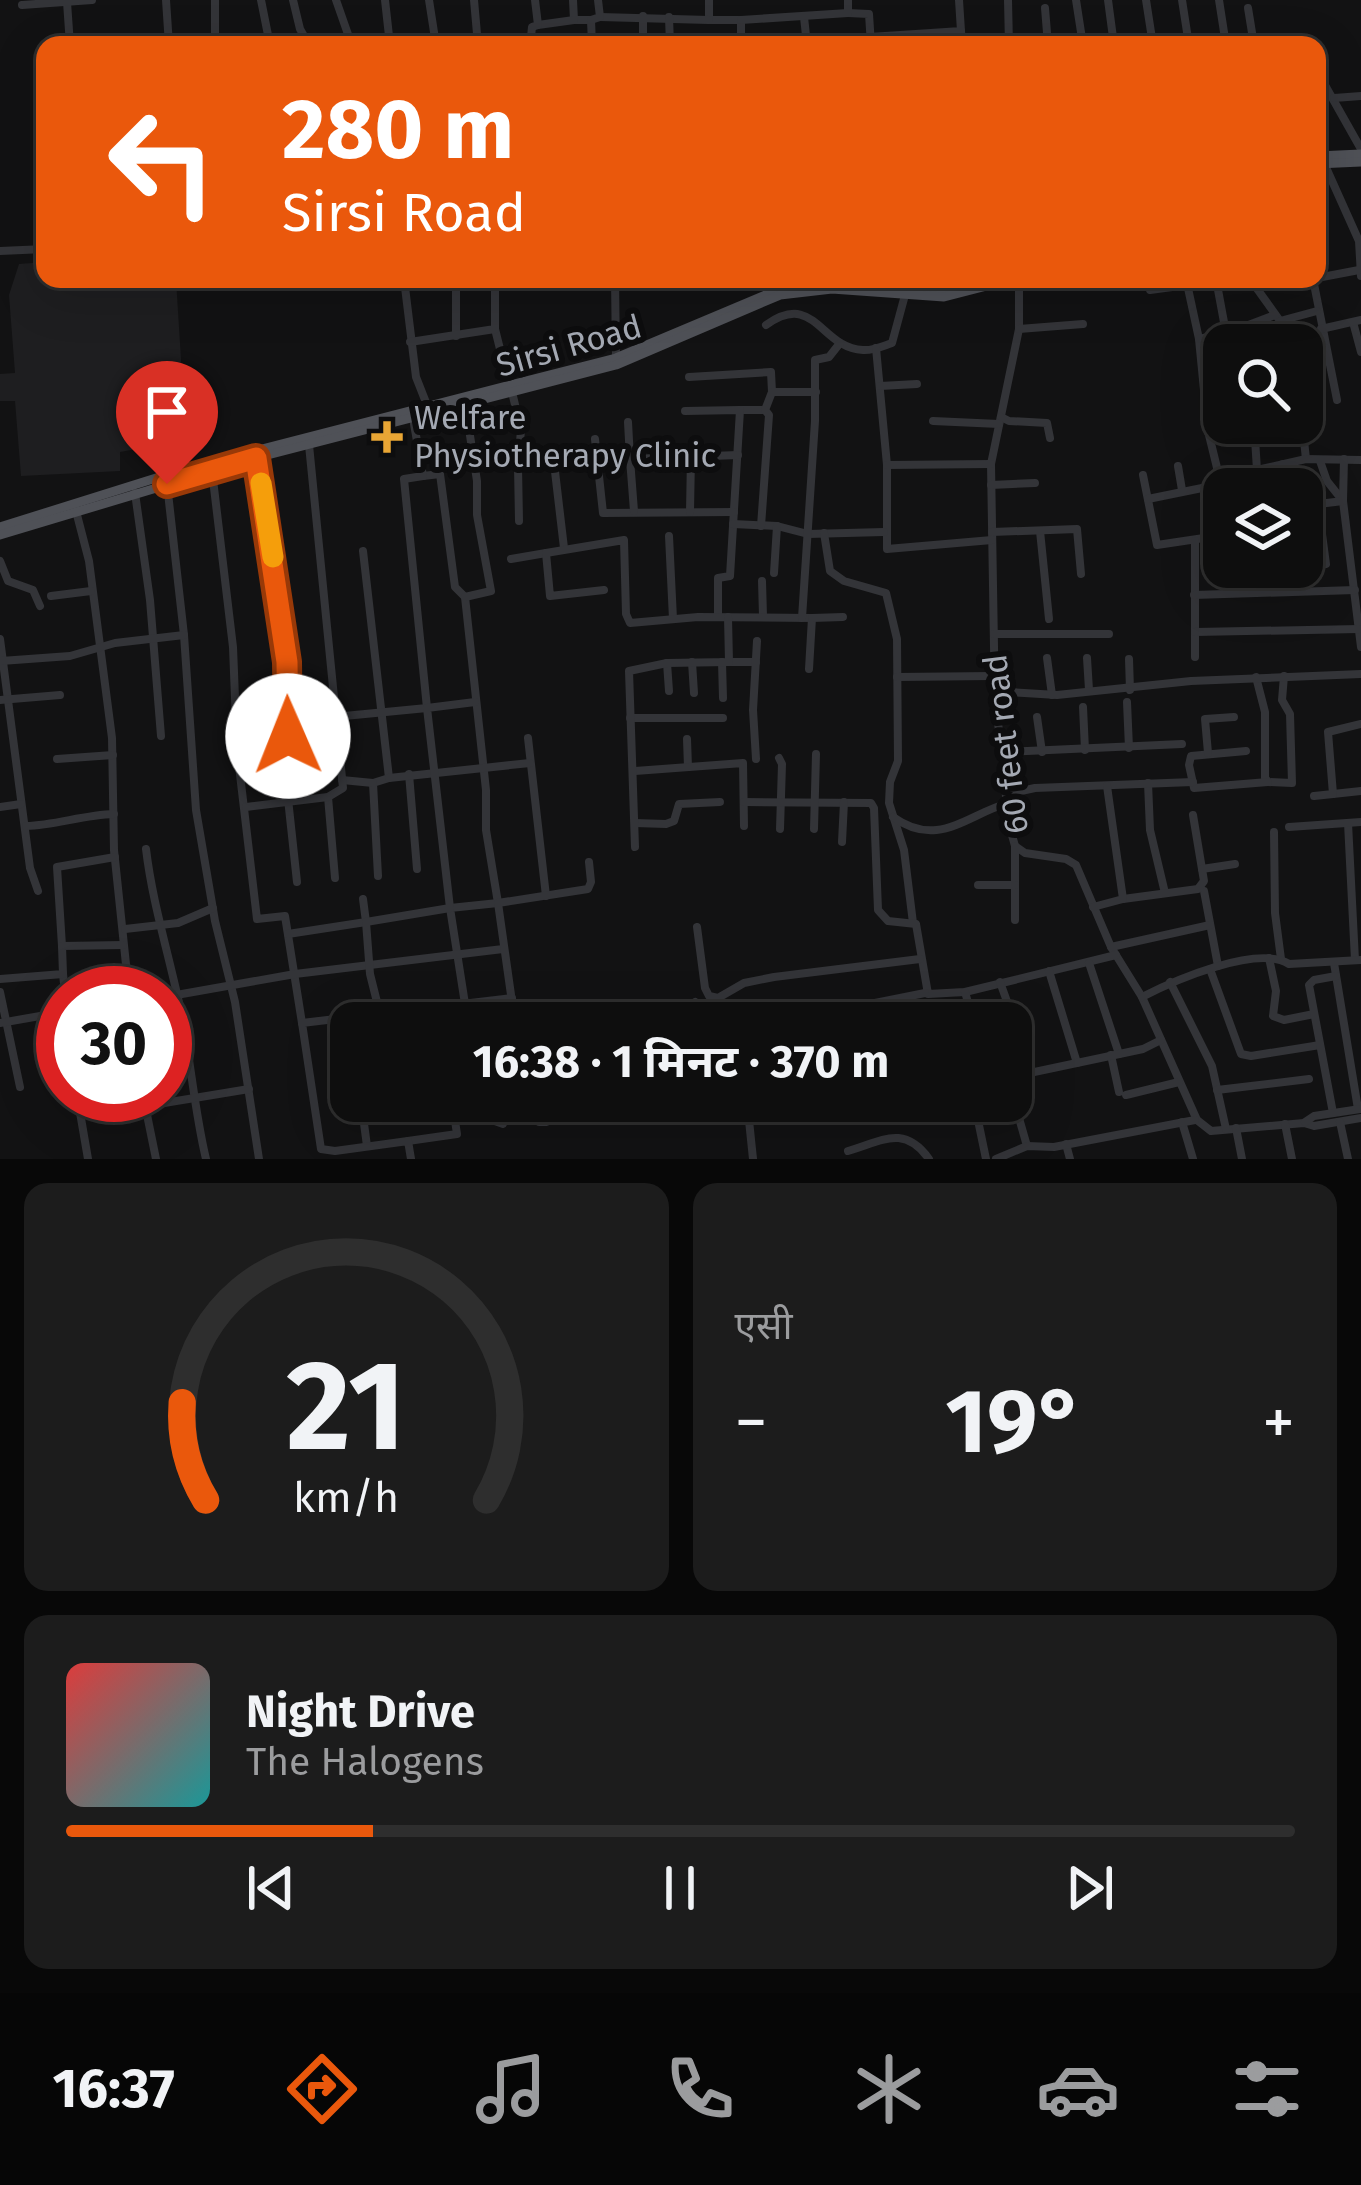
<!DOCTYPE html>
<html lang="hi">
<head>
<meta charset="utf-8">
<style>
  :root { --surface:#0e0e0e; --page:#1c1c1c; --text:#f1f3f6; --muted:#9b9c9e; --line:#2e2e2e; --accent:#ea580c }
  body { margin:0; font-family:"Fira Sans","Noto Sans Devanagari",sans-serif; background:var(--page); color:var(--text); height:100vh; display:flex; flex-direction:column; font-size:45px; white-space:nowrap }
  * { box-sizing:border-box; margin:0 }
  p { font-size:39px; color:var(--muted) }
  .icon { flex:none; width:66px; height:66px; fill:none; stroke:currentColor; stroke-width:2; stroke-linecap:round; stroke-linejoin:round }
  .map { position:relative; height:1159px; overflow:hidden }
  .drawer { display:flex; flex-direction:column; gap:24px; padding:24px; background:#080808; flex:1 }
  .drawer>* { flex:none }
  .banner { position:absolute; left:36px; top:36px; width:1290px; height:252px; border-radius:24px; box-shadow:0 12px 48px #0002,0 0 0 3px var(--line); background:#ea580c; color:#fff; overflow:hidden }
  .buttons { position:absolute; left:1203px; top:324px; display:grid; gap:24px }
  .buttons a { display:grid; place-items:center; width:120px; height:120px; border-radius:24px; background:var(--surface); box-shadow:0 12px 48px #0002,0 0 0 3px var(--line); font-size:60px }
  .speed { position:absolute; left:36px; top:966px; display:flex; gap:24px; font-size:60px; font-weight:700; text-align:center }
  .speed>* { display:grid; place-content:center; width:156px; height:156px; border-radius:50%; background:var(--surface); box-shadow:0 12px 48px #0002,0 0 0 3px var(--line); line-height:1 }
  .speed .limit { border:18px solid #d22; background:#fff; color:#111 }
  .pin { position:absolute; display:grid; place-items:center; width:102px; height:102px; color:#fff; margin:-123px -51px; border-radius:50% 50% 50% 0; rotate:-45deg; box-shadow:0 0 12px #0007 }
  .pin .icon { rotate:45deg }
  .me { position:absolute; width:132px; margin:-66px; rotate:359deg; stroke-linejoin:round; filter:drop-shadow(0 0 9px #0008) }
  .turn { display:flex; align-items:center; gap:42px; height:252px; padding:0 48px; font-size:54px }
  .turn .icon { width:156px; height:156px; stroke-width:2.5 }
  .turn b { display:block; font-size:84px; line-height:102px }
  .big { font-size:90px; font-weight:700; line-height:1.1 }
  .drawer .tile { flex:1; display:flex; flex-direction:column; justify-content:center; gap:18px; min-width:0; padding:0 42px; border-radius:24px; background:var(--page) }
  .drawer .dial { align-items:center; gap:0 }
  .dial svg { height:312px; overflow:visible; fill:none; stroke:var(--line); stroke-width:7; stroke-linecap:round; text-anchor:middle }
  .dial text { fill:var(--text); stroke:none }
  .song { display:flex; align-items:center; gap:36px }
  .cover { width:144px; height:144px; border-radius:18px; background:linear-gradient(135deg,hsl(0 70% 55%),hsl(180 70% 35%)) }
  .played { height:12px; border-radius:6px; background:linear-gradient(90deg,var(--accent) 25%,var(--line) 25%) }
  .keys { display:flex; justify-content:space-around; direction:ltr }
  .heat { display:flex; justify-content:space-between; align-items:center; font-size:66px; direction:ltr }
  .drawer .tiles { flex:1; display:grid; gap:24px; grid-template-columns:1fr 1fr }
  .tile:last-child { grid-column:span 2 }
  .trip { position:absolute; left:330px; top:1002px; width:702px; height:120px; border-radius:24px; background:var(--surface); box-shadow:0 12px 48px #0002,0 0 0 3px var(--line); font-weight:700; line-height:120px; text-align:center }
  .dock { display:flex; height:192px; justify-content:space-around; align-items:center; background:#060606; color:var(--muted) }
  .dock .icon { width:84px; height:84px }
  .dock .selected { color:var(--accent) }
  .dock b { font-size:54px; color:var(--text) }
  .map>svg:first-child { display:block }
  .built { fill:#1e1e20 }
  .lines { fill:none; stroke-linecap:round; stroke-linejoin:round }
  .minor { stroke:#333438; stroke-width:8 }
  .major { stroke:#4f5157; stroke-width:9 }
  .route-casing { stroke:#983908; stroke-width:30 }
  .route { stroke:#ea580c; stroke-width:21 }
  .slow { stroke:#f59e0b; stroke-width:21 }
  .poi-dot { fill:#e9a635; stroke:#0d0d0e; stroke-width:4.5 }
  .labels { text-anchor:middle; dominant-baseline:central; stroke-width:12; stroke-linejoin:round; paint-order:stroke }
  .street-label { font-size:33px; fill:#a4a9b3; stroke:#0d0d0e }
  .poi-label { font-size:33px; fill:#a4a9b3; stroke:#0d0d0e; text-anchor:start }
</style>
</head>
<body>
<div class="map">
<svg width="1361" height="1159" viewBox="0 0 1361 1159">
  <rect width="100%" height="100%" fill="#121213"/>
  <polygon class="built" points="45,262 45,279 176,279 186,440 120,452 120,471 21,476 15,401 0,401 0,374 15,373 9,295 19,264"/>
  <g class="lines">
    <g class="minor">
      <polyline points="166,0 169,45"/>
      <polyline points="215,0 215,45"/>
      <polyline points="261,0 270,45"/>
      <polyline points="293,0 300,29 309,45"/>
      <polyline points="336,0 350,40 386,40 395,45"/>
      <polyline points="385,0 390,45"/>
      <polyline points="429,0 436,45"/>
      <polyline points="474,0 478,45"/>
      <polyline points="573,0 574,20 591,20"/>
      <polyline points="709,0 709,20 741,20 741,45"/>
      <polyline points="1008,0 1009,45"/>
      <polyline points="1076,0 1083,45"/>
      <polyline points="1108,0 1114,45"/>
      <polyline points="1146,0 1153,45"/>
      <polyline points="1182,0 1189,45"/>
      <polyline points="1219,0 1226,45"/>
      <polyline points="67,2 70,45"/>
      <polyline points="22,5 92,0"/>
      <polyline points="1045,8 1048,45"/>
      <polyline points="1248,8 1254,45"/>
      <polyline points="848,13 869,14 871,45"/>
      <polyline points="600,17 709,20"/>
      <polyline points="669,17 670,45"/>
      <polyline points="804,17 807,45"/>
      <polyline points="741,20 848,13 848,0"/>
      <polyline points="538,25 574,20"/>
      <polyline points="961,31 962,45"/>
      <polyline points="870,37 961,31 959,0"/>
      <polyline points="479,45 531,37 532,27 538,25 535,0"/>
      <polyline points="592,45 591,20 600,17 598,0"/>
      <polyline points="643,45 643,16"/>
      <polyline points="1317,71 1361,149"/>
      <polyline points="1334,98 1361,96"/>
      <polyline points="1324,163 1359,241 1361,276"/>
      <polyline points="0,251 45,249"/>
      <polyline points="1317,278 1359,270"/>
      <polyline points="404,279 416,377 427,405"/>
      <polyline points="615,279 616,358"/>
      <polyline points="767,279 771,296"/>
      <polyline points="1019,279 1019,329 991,464 995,707 1004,758 1007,817 1015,846 1025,853 1066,859 1076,865 1111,947 1142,997 1197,1120 1211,1131 1304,1123 1314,1126 1361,1118"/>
      <polyline points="1186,279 1199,339"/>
      <polyline points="1216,279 1226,333 1238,329 1241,345"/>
      <polyline points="1250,279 1288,332 1290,345"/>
      <polyline points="1313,279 1337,400"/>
      <polyline points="1254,287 1308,279"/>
      <polyline points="1150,290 1187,285"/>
      <polyline points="1280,321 1317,311"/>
      <polyline points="1353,322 1361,352"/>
      <path d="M 766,325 C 815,290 820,348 863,350 C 872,351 883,346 892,343 L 905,295"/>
      <polyline points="495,329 500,349"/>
      <polyline points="1019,329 1083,324"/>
      <polyline points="1238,329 1275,315"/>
      <polyline points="1321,329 1361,320"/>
      <polyline points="456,336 456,279"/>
      <polyline points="410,342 495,329 495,279"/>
      <polyline points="876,348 887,465 887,549 992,540"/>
      <polyline points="1302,353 1325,348"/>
      <polyline points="689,377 771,372 772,392"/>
      <polyline points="880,386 917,384"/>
      <polyline points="512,392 521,430 518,466 554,463 564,548"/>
      <polyline points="740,410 765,410"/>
      <polyline points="685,411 740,410 730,576 718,578 718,617"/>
      <polyline points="1001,417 1009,421 1047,423 1050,438"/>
      <polyline points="933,421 999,424"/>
      <polyline points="628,422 630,459"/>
      <polyline points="1302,422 1306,459"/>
      <polyline points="595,439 603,513 734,512"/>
      <polyline points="1257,440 1303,430"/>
      <polyline points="1320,461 1327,481 1343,501 1361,647"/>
      <polyline points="1283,464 1286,489"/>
      <polyline points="887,465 991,464"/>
      <polyline points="518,466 519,521"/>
      <polyline points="1178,466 1182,490"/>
      <polyline points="1257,470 1306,459 1361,460"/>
      <polyline points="212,471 233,647 237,749 257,919 285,916 302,1023"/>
      <polyline points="1143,475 1157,545 1224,535"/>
      <polyline points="423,476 440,474 455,587 465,597 486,790 486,830 498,903 450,908 468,1023"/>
      <polyline points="167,484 184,635 196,810 215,921 235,1002 259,1159"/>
      <polyline points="991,485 1035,483"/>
      <polyline points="1224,489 1220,480 1257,470 1254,423"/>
      <polyline points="135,493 150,600 161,736"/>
      <polyline points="1148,499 1207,487 1220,480 1208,431 1199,339 1226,333"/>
      <polyline points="1318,504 1326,564"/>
      <polyline points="1302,506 1343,501 1344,459"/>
      <polyline points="76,511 89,561 112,738 114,850 129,993"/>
      <polyline points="634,511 630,459 738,455"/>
      <polyline points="690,512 691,456"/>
      <polyline points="733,524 777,526 808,534 884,532"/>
      <polyline points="761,526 769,415 765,410 772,392 816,392"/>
      <polyline points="1040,531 1049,619"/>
      <polyline points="992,532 1077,529 1081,574"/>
      <polyline points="824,533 830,571 844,581 886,593 897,639 898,761 890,782 889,803 904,850 913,923"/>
      <polyline points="669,536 673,619"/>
      <polyline points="1195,541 1195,657"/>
      <polyline points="363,551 389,778 373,783 378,876"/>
      <polyline points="511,559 546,553"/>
      <polyline points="0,561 8,581 33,590 40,606"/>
      <polyline points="1248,567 1251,593"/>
      <polyline points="774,573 777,526"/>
      <polyline points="762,581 763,616"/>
      <polyline points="604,590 550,596 546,553 624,540 626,614 630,623 698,617 812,618 809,669"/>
      <polyline points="1194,595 1355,590"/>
      <polyline points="51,596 91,591"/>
      <polyline points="465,597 491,591 477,515 477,481 465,403"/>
      <polyline points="802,618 815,421 815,360 829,357 840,343"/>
      <polyline points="812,618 843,617"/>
      <polyline points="1195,632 1359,629"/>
      <polyline points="994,634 1109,634"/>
      <polyline points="0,639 30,868 38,891"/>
      <polyline points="1047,658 1052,695"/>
      <polyline points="1087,658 1089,690"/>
      <polyline points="1129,659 1130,690"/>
      <polyline points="1,661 70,656 115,643 184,635"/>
      <polyline points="692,662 694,693"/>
      <polyline points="722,662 723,698"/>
      <polyline points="729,662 756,662"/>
      <polyline points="667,663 669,691"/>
      <polyline points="897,677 992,676"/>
      <polyline points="1256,677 1265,712 1265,778 1268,782 1292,783 1290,714 1282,700 1284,676"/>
      <polyline points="994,691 1057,695 1191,681 1361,674"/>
      <polyline points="0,700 60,695"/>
      <polyline points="1127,702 1129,748"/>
      <polyline points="1083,707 1085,750"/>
      <polyline points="334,717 427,708 404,479 423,476 413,418"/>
      <polyline points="1037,717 1042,752"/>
      <polyline points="630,718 723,718"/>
      <polyline points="528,738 546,896"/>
      <polyline points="687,739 688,767"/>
      <polyline points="1246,751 1191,756 1189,765 1194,788 1268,782"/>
      <polyline points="1003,752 1182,744"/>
      <polyline points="1208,753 1205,719 1234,717"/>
      <polyline points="779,758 782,764 780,829"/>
      <polyline points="57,759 113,755"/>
      <polyline points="756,759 753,710 757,641"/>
      <path d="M 239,761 L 260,758 L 283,747 C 303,702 268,513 256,458"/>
      <polyline points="635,771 743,763 744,826"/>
      <polyline points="409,774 417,869"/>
      <polyline points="389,778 530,763"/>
      <polyline points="342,780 373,783"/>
      <polyline points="1148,783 1150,830 1165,893"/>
      <polyline points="1008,794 1035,788 1193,782"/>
      <polyline points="1333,794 1361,791"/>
      <polyline points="1314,796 1333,794 1328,732 1361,724"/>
      <polyline points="328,797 335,878"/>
      <polyline points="288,799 297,882"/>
      <polyline points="744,802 871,803 874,808 878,910 888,921 916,924 928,994 965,992 1116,955"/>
      <polyline points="0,807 21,804"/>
      <polyline points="246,807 328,797 343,788 309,445"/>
      <polyline points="1193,815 1202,869"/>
      <path d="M 893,817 C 938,849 966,815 1008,803"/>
      <polyline points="635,823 666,824 674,821 679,804 720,802"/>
      <polyline points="1348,823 1355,960"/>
      <path d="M 26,826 C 56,825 83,815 114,814"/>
      <polyline points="1289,827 1361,822"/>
      <polyline points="814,829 816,754"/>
      <polyline points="1274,832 1275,913 1281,959"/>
      <polyline points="842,842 844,802"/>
      <polyline points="1015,846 1015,920"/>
      <polyline points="635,847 629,671 667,663 729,662 728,617"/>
      <path d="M 146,849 C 152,899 166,945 177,994 C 190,1048 193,1105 206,1159"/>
      <polyline points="978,885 1015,885"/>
      <polyline points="1204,891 1218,966"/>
      <polyline points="1123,899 1198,889 1204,881 1202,869 1235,864"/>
      <polyline points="1093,907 1123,899 1107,786"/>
      <polyline points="697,927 705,988 709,996 718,998 744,983 774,977 920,959"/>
      <polyline points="125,929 178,923 213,908"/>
      <polyline points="288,934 366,922 363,899"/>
      <polyline points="62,946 57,867 115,857"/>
      <polyline points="1111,947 1210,925"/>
      <polyline points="1269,958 1276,991 1273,1016 1284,1020 1314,1014"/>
      <polyline points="1089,963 1119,1054"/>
      <polyline points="1334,963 1358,1109"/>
      <polyline points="1210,969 1241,1054 1251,1056 1320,1045"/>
      <polyline points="1049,971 1077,1063"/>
      <polyline points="63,974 65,993"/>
      <polyline points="0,979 63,974 62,946 123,945"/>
      <polyline points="1000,982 1032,1071"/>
      <polyline points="1170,982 1212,1066 1226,1129"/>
      <polyline points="0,992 20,1087"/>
      <polyline points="965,992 974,1023"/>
      <polyline points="165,997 295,974 503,949"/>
      <path d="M 1142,997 C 1173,981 1257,944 1289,964 L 1361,960"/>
      <polyline points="695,1002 706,1023"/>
      <polyline points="419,1010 421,1023"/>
      <polyline points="662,1012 668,1023"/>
      <polyline points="858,1012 875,1003 925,993"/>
      <polyline points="380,1014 370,974 366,922 450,908 427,708 475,702"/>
      <polyline points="350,1019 351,1032"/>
      <polyline points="0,1023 63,1012"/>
      <polyline points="515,1023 498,903 588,889 591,882 589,862"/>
      <polyline points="1111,1055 1119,1092"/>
      <polyline points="1011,1077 1143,1049 1161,1040"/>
      <polyline points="1011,1090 1027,1146"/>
      <polyline points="1217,1090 1309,1079"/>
      <polyline points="77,1095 88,1159"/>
      <polyline points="143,1095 156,1159"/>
      <polyline points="1126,1095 1179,1082"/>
      <polyline points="361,1101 367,1146"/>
      <polyline points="485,1101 492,1120 503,1124"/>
      <polyline points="529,1101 539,1122 546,1122 598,1101"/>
      <polyline points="747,1101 753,1159"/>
      <polyline points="974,1101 986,1159"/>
      <polyline points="146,1106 249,1089"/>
      <polyline points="1333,1113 1309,985 1314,980 1336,976"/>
      <polyline points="1182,1122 1193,1159"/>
      <polyline points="1305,1122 1314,1116 1360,1109"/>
      <polyline points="1340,1122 1348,1159"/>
      <polyline points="1285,1124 1292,1159"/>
      <polyline points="1236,1128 1242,1159"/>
      <polyline points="408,1141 457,1134 452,1101"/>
      <polyline points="1066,1144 1070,1159"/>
      <path d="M 848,1151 C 882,1141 904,1124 929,1159"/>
      <polyline points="411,1159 408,1141 335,1151 321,1149 302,1023 512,998"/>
      <polyline points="996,1159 1027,1146 1054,1147 1195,1120"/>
    </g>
    <g class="major">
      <polyline points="1317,156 1361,154"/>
      <polyline points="1317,164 1361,162"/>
      <polyline points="0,527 188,468 616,358 796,282 944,290 990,279"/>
      <polyline points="0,535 256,458 616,365 780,295 832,289 944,297 1014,279"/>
    </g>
  </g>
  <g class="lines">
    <defs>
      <polyline id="route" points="167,484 256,458 287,662 288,736"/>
    </defs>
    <use href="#route" class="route-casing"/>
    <use href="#route" class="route"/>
    <polyline class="slow" points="261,483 273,557"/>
  </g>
  <path class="poi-dot" d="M381 419h12v12h12v12h-12v12h-12v-12h-12v-12h12z"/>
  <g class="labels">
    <g class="street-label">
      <text transform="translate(569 346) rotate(-16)">Sirsi Road</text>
      <text transform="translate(1006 744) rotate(-97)">60 feet road</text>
    </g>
    <g class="poi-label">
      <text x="414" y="418">Welfare<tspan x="414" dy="38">Physiotherapy Clinic</tspan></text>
    </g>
  </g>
</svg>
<div class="buttons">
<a><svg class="icon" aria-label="search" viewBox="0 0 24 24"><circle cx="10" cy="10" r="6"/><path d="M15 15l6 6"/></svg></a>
<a><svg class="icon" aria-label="layers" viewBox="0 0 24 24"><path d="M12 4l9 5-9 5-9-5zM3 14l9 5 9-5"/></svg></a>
</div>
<div class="speed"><div class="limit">30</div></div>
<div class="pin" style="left:167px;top:484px;background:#d93025"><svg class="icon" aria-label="arrive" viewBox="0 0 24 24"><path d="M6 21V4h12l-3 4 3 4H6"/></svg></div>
<svg class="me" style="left:288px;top:736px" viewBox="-20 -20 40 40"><circle r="19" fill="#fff"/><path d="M0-13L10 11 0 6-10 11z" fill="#ea580c"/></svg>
<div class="trip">16:38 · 1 मिनट · 370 m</div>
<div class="banner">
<div class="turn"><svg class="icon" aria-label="left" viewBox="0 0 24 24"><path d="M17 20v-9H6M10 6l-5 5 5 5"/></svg><div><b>280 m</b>Sirsi Road</div></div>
</div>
</div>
<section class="drawer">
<div class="tiles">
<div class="tile dial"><svg viewBox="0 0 100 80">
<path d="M14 69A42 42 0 1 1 86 69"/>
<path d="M14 69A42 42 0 0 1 8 44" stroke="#ea580c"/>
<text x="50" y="56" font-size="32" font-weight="700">21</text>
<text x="50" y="72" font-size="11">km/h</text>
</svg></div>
<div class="tile"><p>एसी</p>
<div class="heat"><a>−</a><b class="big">19°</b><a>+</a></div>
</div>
<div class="tile">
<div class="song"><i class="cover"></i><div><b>Night Drive</b><p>The Halogens</p></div></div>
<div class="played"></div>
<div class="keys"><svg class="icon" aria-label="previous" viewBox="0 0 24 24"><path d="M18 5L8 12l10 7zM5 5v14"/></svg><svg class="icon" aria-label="pause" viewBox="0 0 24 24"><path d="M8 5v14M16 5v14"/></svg><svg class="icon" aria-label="next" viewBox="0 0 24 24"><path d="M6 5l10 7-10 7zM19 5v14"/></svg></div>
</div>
</div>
</section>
<nav class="dock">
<b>16:37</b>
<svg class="icon selected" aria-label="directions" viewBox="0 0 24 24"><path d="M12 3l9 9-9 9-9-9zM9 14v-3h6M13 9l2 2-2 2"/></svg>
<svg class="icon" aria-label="music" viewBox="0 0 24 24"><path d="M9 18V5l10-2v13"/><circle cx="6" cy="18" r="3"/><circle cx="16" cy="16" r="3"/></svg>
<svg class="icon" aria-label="phone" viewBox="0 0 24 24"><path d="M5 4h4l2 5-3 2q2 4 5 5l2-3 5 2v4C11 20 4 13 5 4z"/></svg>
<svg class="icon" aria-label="climate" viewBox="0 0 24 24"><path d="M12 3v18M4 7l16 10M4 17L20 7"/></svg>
<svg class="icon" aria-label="car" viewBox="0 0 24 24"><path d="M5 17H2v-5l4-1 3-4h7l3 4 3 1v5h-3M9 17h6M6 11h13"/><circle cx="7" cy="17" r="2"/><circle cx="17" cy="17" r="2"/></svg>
<svg class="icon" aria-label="filters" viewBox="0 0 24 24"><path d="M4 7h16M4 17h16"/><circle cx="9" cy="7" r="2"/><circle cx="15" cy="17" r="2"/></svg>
</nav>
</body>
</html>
